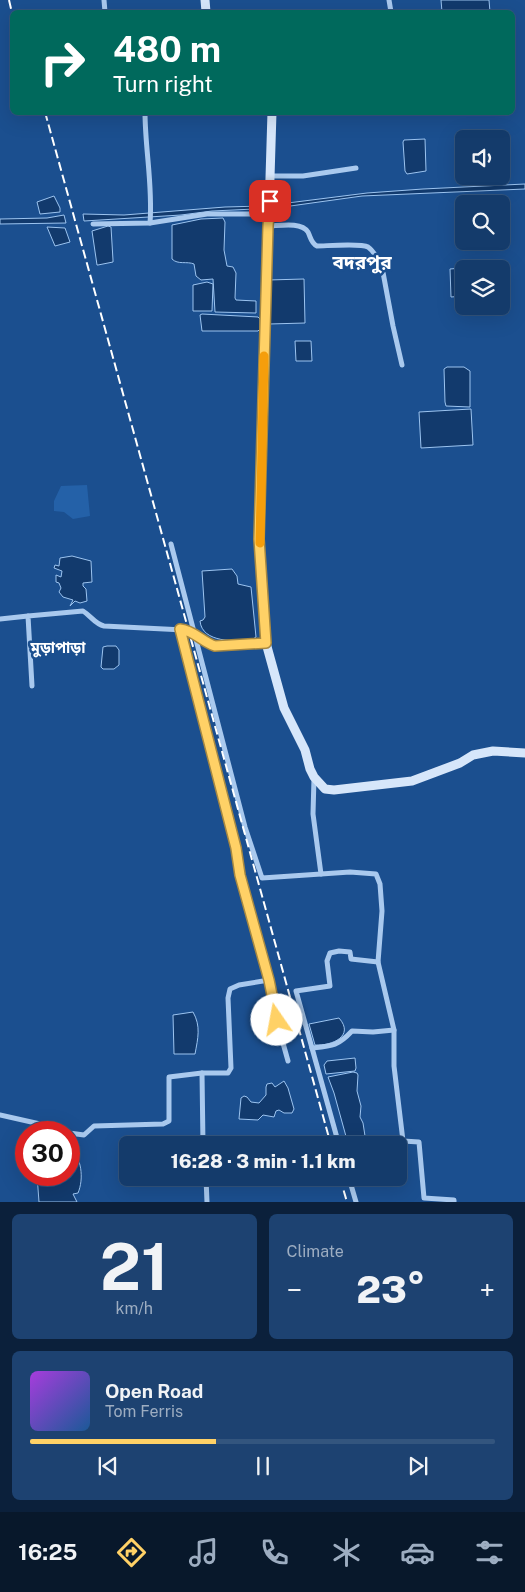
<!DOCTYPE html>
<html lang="en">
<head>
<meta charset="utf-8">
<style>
  :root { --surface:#143b6b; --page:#1d4271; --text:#f1f3f6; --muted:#9dadc1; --line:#33557e; --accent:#ffd166 }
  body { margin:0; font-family:"Public Sans","Noto Sans Bengali",sans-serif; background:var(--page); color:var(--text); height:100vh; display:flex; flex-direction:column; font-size:19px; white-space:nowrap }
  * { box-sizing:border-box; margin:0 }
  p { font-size:16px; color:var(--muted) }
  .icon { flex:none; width:28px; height:28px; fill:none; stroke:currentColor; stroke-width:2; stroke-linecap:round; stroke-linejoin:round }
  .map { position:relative; height:1202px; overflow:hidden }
  .sheet { display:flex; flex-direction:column; gap:12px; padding:12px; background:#0b203b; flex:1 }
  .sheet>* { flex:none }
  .top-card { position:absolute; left:10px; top:10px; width:505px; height:105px; border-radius:8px; box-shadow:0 5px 20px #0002,0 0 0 1px var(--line); background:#00695c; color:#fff; overflow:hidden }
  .tools { position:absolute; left:455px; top:130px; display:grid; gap:10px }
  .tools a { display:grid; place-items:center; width:55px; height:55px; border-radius:8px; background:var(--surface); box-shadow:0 5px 20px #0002,0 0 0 1px var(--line); font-size:25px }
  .speed { position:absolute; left:15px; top:1121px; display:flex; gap:10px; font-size:25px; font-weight:700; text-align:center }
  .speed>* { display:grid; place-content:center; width:65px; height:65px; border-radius:50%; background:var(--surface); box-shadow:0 5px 20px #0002,0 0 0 1px var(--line); line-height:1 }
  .speed .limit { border:8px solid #d22; background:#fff; color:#111 }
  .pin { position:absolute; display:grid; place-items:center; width:42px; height:42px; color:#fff; margin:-21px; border-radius:10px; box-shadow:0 2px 8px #0006 }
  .me { position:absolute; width:55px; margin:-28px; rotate:348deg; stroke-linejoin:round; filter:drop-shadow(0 0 4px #0008) }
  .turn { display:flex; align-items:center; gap:18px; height:105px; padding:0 20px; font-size:22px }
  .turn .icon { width:65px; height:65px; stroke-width:2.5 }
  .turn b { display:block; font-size:35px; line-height:42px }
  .big { font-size:38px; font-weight:800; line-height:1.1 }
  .sheet .card { flex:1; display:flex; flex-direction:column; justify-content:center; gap:8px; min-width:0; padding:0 18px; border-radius:8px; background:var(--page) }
  .sheet .dial { align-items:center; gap:0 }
  .dial b { font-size:65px; line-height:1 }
  .song { display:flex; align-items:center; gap:15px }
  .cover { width:60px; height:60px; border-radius:8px; background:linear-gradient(135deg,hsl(280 70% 55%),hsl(210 70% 35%)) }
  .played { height:5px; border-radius:2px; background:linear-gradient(90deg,var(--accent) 40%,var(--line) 40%) }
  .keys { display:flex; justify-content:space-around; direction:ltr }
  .heat { display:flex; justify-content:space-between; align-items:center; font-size:28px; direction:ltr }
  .sheet .tiles { flex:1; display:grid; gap:12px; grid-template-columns:1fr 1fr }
  .card:last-child { grid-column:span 2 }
  .trip { position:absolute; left:119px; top:1136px; width:288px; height:50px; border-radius:8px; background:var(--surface); box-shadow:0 5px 20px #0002,0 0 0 1px var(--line); font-weight:800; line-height:50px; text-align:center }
  .tabs { display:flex; height:80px; justify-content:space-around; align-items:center; background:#08182b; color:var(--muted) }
  .tabs .icon { width:35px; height:35px }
  .tabs .current { color:var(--accent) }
  .tabs b { font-size:22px; color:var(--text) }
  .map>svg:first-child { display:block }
  .green { fill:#2461a8 }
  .water { fill:#123a6d; stroke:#9cc4f0 }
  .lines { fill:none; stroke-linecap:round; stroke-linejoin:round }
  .minor { stroke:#a9c9ee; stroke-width:5 }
  .secondary { stroke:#d6e6fa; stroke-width:9 }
  .rail { stroke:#fff; stroke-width:2; stroke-dasharray:9 4; stroke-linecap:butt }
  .route-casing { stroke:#a68842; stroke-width:12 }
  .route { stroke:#ffd166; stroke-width:9 }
  .slow { stroke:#f59e0b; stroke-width:9 }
  .labels { text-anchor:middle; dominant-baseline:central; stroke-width:5; stroke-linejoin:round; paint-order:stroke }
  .neighbourhood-label { font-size:15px; font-weight:bold; fill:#fff; stroke:#1b4f8f }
  .district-label { font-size:19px; font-weight:bold; fill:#fff; stroke:#1b4f8f }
</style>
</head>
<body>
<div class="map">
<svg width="525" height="1202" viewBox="0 0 525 1202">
  <rect width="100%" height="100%" fill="#1b4f8f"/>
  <polygon class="green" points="87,485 90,516 73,519 64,512 54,511 54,501 61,486"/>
  <g class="water">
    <polygon points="441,0 489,0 490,12 442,12"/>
    <polygon points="425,139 426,171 407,174 405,171 403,142 404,140"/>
    <polygon points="525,184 525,189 362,196 276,208 212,211 181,215 84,221 83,214 124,215 225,207 264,206 367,193 423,189"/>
    <polygon points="54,196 60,208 60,212 40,214 37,202"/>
    <polygon points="64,215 66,223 0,224 0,219 47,218"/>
    <path d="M 223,218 L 225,222 L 224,250 L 227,266 L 233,267 L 236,273 L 235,298 L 236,300 L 256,301 L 256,313 L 215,312 L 213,279 L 201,280 L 196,276 L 194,264 C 187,261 178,265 172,259 L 172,225 L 201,219 Z"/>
    <polygon points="108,226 111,227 113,260 113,262 98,265 97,265 92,231"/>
    <polygon points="47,227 65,228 70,242 55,246"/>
    <polygon points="473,267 473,269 464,269 464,296 451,297 450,269"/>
    <polygon points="304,279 305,323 269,324 268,280"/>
    <polygon points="207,282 213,284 212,311 193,311 193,285"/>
    <polygon points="202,314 258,317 260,319 260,329 258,331 202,331 200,315"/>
    <polygon points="295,341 311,341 312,361 296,361"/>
    <polygon points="447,367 464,367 470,371 470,407 446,406 445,402 444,369"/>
    <polygon points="471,409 473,445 421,448 419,412"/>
    <polygon points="72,556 91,561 92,582 83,583 83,586 86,589 87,601 80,603 75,601 70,606 73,600 63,597 59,592 61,588 59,583 56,582 56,575 61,577 62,571 54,568 55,565 59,566 60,558"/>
    <path d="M 232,569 L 237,576 L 238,584 L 251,587 L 256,637 L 253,639 C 236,642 202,643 200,621 L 203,620 L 205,617 L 202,571 Z"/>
    <polygon points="107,646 116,646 119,650 119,665 114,669 103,669 101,667 103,647"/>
    <path d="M 193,1012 C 201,1026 198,1038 195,1054 L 174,1054 L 173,1015 Z"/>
    <path d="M 339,1018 C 355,1036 332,1046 315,1045 L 309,1024 Z"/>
    <polygon points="355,1058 356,1068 355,1071 326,1074 324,1065 327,1061"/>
    <polygon points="353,1072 357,1073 358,1075 357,1091 361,1106 360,1117 363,1123 365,1136 349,1142 347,1140 334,1093 328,1077"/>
    <polygon points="284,1081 288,1088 294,1109 292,1113 284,1113 279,1110 276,1111 274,1117 263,1115 258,1120 239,1119 241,1098 244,1096 247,1097 251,1102 259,1103 266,1095 266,1087 267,1084 272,1083 275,1087"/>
    <path d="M 69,1148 C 82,1156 84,1179 78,1193 L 73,1194 L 77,1202 L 39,1202 L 37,1175 L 69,1175 Z"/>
  </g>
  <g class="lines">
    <g class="minor">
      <polyline points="104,0 105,12"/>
      <polyline points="389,0 391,12"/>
      <path d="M 145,112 C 145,149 153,186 150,223"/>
      <polyline points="271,176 303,176 356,168"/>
      <polyline points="93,224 150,223 207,214 268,214"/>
      <path d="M 268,226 C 278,226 301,221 308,232 C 311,238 311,243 317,246 C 326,246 361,243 368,247 C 374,251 379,261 382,267 L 393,326 L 402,365"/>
      <polyline points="171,544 245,827 262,878 321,874"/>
      <polyline points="0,619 28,616"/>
      <path d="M 32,686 L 28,616 L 83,611 C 91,616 95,624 104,626 L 184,630 C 198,633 207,645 222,647 L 266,643"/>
      <polyline points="314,778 313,814 321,874 350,872 376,874 380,884 382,911 378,962 394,1030 394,1066 403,1141 419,1142 424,1198 454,1200 454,1202"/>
      <polyline points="269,980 281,1036 288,1061"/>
      <polyline points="312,1048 296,991 330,986 327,961 330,953 339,951 350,952 351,959 378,962"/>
      <polyline points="202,1073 203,1145"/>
      <polyline points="0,1115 49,1126 55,1131 67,1132"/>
      <polyline points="69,1133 84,1135 94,1126 163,1124 169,1121 169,1077 202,1073 228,1073 231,1068 228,998 230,989 239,985 269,980 240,875 237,848 180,629"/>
      <path d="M 339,1145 L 312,1048 C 332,1046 338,1046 352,1031 L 373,1032 L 394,1030"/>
      <polyline points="206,1178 207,1202"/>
      <polyline points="349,1178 356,1202"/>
    </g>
    <g class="secondary">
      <polyline points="205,0 206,12"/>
      <polyline points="272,112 259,539 266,643 284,708 305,750 310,769 314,777 325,789 334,790 412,781 460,763 473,755 493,751 525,753"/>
    </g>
    <g class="rail">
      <polyline points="9,0 12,13"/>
      <polyline points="45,112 331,1145"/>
      <polyline points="340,1178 347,1202"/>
    </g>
  </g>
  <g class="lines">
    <defs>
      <path id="route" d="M 270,201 L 268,226 L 259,539 L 266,643 L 215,646 C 201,641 195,631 180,629 L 236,848 L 240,875 L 269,980 L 277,1020"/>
    </defs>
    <use href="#route" class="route-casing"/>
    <use href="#route" class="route"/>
    <polyline class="slow" points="260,543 264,356"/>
  </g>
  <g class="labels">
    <g class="neighbourhood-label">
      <text x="58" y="647">মুড়াপাড়া</text>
    </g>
    <g class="district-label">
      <text x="362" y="262">বদরপুর</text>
    </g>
  </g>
</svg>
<div class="tools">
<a><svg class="icon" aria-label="sound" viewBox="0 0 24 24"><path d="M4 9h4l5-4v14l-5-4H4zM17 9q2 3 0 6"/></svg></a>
<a><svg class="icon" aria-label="search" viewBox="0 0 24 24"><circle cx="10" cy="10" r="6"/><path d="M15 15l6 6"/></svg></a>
<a><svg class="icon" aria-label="layers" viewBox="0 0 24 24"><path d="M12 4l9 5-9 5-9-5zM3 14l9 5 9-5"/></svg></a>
</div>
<div class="speed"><div class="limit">30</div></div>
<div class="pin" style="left:270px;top:201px;background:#d93025"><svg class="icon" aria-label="arrive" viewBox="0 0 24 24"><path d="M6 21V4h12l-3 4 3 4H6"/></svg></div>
<svg class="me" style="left:277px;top:1020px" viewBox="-20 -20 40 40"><circle r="19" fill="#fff"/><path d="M0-13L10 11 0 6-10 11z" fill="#ffd166"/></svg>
<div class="trip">16:28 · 3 min · 1.1 km</div>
<div class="top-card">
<div class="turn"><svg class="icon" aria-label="right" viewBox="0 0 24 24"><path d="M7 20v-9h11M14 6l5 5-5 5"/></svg><div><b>480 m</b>Turn right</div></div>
</div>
</div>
<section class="sheet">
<div class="tiles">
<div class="card dial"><b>21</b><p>km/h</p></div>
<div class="card"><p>Climate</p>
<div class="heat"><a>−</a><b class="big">23°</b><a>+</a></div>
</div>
<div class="card">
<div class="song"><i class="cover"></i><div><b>Open Road</b><p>Tom Ferris</p></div></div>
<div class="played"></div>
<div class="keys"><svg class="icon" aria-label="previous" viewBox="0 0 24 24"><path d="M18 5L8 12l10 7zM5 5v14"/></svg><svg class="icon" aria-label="pause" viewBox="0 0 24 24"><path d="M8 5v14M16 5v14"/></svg><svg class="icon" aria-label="next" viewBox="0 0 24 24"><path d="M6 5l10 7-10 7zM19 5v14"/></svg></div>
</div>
</div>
</section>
<nav class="tabs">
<b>16:25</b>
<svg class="icon current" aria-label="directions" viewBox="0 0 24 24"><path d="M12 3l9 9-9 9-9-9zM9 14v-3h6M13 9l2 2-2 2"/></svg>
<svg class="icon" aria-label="music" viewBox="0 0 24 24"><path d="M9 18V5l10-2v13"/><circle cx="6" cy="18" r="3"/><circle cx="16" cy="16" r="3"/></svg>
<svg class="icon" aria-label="phone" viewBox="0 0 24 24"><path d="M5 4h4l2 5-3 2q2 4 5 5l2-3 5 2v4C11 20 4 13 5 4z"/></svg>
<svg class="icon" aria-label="climate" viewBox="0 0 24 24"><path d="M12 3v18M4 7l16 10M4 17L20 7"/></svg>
<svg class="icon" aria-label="car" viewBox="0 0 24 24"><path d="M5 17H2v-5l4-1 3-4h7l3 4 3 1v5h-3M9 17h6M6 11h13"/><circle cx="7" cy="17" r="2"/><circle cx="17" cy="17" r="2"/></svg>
<svg class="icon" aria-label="filters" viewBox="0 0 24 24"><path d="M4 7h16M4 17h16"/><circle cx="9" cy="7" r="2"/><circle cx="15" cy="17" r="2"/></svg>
</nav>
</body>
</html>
